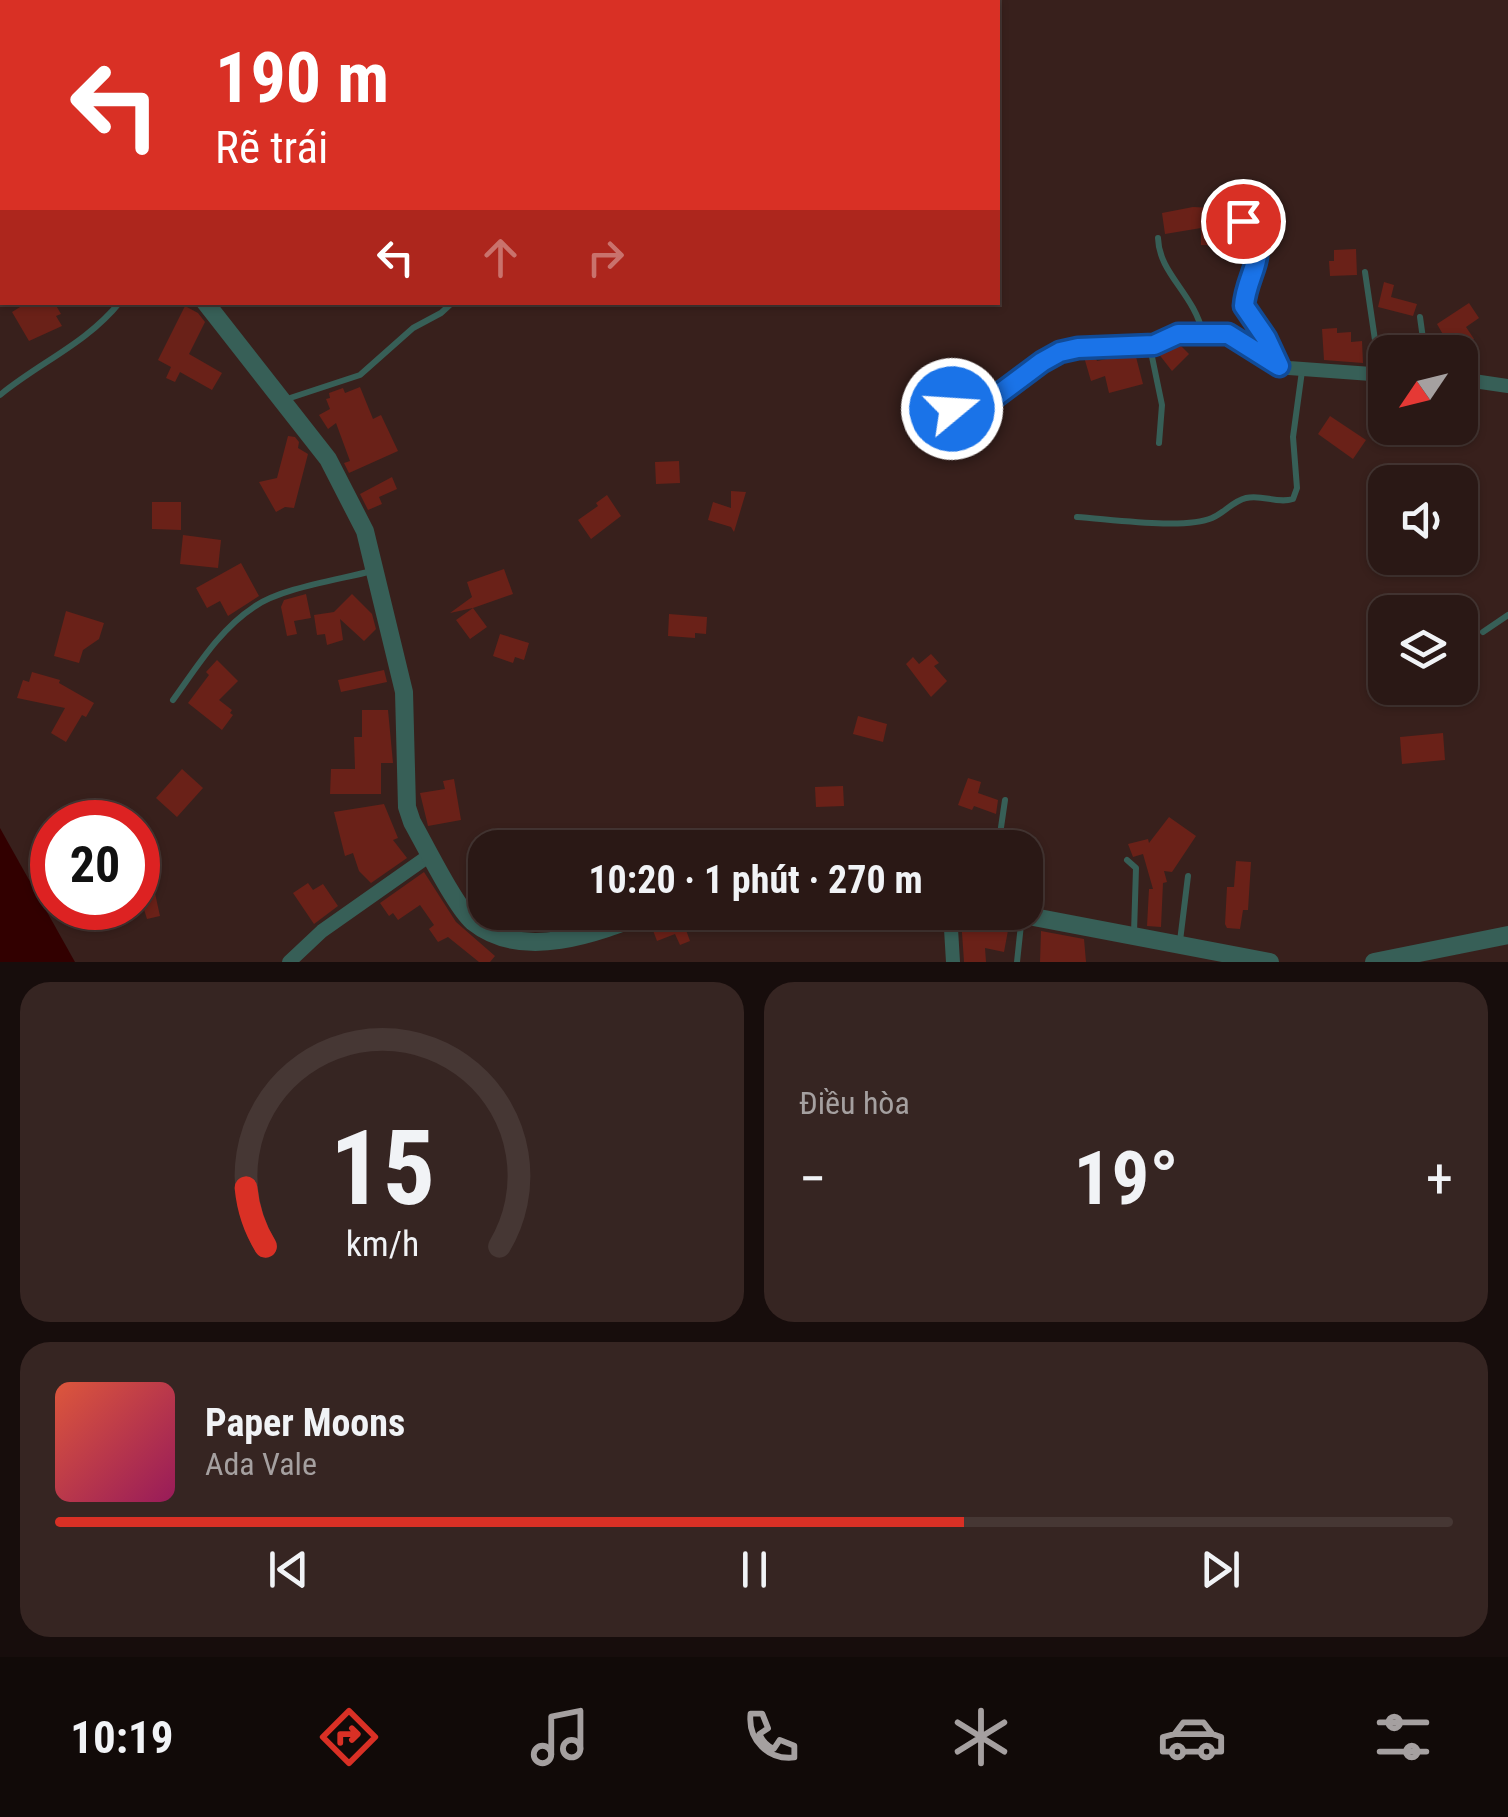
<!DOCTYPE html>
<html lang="vi">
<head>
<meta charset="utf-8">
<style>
  :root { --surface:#2a1815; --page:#362522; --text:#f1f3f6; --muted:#a5a0a0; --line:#463734; --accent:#d93025 }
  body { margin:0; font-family:"Roboto Condensed",sans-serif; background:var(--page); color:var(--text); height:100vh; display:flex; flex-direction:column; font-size:38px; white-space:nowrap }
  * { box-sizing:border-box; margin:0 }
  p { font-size:32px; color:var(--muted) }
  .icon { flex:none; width:55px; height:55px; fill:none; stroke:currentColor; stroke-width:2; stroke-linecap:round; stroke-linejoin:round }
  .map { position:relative; height:962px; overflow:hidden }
  .details { display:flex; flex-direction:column; gap:20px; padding:20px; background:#170d0c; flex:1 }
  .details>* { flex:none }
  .hud { position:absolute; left:0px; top:0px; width:1000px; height:305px; box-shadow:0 2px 8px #0004,0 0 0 2px var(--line); background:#d93025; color:#fff; overflow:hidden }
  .needle { width:65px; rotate:235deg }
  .controls { position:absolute; left:1368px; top:335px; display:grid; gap:20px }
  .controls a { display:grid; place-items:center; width:110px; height:110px; border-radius:20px; background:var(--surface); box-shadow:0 2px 8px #0004,0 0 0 2px var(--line); font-size:50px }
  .speed { position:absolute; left:30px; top:800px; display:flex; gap:20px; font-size:50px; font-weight:700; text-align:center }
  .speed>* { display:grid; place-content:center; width:130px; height:130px; border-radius:50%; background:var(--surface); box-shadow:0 2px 8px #0004,0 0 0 2px var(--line); line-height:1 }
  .speed .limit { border:15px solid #d22; background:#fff; color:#111 }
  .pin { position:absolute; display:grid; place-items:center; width:85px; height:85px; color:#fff; margin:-42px; border:5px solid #fff; border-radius:50%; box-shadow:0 2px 10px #0007 }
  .me { position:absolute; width:110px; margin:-55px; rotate:72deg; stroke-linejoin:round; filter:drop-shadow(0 0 8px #0008) }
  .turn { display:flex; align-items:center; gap:35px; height:210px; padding:0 50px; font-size:45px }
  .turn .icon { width:130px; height:130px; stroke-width:2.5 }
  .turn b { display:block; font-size:70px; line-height:85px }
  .lanes { display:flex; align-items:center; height:95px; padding:0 50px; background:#0003; justify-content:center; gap:50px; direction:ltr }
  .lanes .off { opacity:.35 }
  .big { font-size:75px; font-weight:700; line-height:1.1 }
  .details .card { flex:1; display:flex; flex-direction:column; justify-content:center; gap:15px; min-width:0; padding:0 35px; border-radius:30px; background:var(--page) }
  .details .dial { align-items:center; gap:0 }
  .dial svg { height:260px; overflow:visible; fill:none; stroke:var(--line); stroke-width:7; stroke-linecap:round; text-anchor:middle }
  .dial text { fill:var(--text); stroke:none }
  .song { display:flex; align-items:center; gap:30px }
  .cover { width:120px; height:120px; border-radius:15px; background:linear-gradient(135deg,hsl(10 70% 55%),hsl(330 70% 35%)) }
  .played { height:10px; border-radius:5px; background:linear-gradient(90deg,var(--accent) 65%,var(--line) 65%) }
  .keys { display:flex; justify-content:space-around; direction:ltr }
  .heat { display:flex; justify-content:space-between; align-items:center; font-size:55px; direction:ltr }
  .details .tiles { flex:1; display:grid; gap:20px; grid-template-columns:1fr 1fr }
  .card:last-child { grid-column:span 2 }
  .trip { position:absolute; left:468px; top:830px; width:575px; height:100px; border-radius:30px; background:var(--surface); box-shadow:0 2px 8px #0004,0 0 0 2px var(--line); font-weight:700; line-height:100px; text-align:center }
  .dock { display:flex; height:160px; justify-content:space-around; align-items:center; background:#110a08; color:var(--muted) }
  .dock .icon { width:70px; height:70px }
  .dock .current { color:var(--accent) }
  .dock b { font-size:45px; color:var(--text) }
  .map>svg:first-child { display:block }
  .water { fill:#320000 }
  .building { fill:#6a2118 }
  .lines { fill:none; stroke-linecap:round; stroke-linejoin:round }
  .service { stroke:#375f57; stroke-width:6 }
  .minor { stroke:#375f57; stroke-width:14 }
  .tertiary { stroke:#375f57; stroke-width:18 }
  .route-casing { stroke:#114b97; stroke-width:25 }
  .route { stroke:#1a73e8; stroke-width:18 }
</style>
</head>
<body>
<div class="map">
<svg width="1508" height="962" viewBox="0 0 1508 962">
  <rect width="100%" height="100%" fill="#38201c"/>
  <polygon class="water" points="0,828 75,962 0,962"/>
  <g class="building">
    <polygon points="1193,207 1234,209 1234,246 1201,245 1201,228 1165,234 1162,213"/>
    <polygon points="1356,249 1357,275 1330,276 1329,261 1334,261 1334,250"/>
    <polygon points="1384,282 1394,285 1391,297 1417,304 1413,316 1378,307"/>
    <polygon points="28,302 54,302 61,314 56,316 62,326 29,341 12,312"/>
    <polygon points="1469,303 1479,318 1466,327 1474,339 1453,352 1437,324"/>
    <polygon points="185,306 198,313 205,322 189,354 222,373 212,390 180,372 175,382 166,378 171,367 158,360"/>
    <polygon points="1337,328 1337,333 1351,332 1351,342 1362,341 1363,363 1324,360 1322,329"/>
    <polygon points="1177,342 1189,354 1172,371 1158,353 1165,346"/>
    <polygon points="1135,353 1143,384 1109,393 1105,376 1091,381 1084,357 1095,356 1097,361"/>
    <polygon points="360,387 373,419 381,415 398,451 349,473 344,463 350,461 336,423 328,429 319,415 330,409 326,399 330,398 329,393 343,388 345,393"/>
    <polygon points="1330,416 1366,440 1353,459 1318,434"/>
    <polygon points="288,436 295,437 299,442 298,448 308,454 294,508 285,507 276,512 259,482 277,478"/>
    <polygon points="679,461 680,483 656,484 655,462"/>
    <polygon points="392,477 397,489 379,497 382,504 368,510 360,494"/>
    <polygon points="731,491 746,492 734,532 731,527 708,520 713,502 731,508"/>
    <polygon points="607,495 621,516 591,539 578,520 598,506 596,503"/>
    <polygon points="152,502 181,502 181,530 152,529"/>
    <polygon points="183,535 221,540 218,568 180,564"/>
    <polygon points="241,563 259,596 228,616 220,601 207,608 196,588"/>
    <polygon points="504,569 513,594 473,608 487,627 470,639 456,620 473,608 450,613 472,597 467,582"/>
    <polygon points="306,594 311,618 294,621 297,634 287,636 281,607 284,600"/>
    <polygon points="352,594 372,614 376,629 364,641 340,619 343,640 327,645 325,634 317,635 314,615 334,612"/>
    <polygon points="66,611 104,623 99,639 83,650 79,663 54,656"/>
    <polygon points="669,614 707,617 706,634 695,633 695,638 668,636"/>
    <polygon points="500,634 529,643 524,660 515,657 513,663 493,656"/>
    <polygon points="931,654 939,663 934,666 947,681 931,697 906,664 913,657 919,664"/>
    <polygon points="217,660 238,681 219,700 232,710 230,713 233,715 222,730 188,703 209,675 206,672"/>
    <polygon points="384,670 387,682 341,692 338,680"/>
    <polygon points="32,672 60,680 59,683 94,703 86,717 82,715 66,742 51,733 65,708 17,698 23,680 29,682"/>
    <polygon points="362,710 388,710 393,763 381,763 381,794 330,794 331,769 355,769 354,737 362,737"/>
    <polygon points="858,716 887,724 883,742 853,734"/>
    <polygon points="1443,733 1445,760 1402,764 1400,737"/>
    <polygon points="182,769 203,788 177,817 156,798"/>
    <polygon points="968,778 981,782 978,793 998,800 996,814 974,806 972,810 958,805"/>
    <polygon points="454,779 461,820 428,826 420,793 445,789 443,781"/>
    <polygon points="843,786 844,806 816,807 815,787"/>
    <polygon points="384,804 398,838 393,840 407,858 371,883 359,871 353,853 345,856 334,812"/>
    <polygon points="1169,817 1196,836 1172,872 1164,871 1167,882 1163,883 1161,927 1147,926 1149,889 1153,889 1143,854 1133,857 1128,844 1148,839 1149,843"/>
    <polygon points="485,853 485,894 474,902 467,893 479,884 467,867"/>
    <polygon points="1236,861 1251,862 1248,910 1243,910 1240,929 1227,928 1225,924 1227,887 1234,887"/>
    <polygon points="424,872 456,922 495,956 490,962 479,962 448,937 438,942 429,929 434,925 420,905 398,920 393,913 389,916 380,903"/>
    <polygon points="151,875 160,916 147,919 142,903 138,904 138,879"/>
    <polygon points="308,883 313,890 323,884 338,906 314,924 293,893"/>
    <polygon points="682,912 695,912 700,925 686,930 690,941 680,945 675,934 657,941 651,925"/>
    <polygon points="984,917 1009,925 1004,952 985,948 986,962 964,962 961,918"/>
    <polygon points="1041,931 1084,939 1086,962 1040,962"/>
  </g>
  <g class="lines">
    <g class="service">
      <polyline points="492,0 495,2"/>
      <path d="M 1243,221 C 1274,251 1247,272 1244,306 L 1262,330 L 1275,360"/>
      <path d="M 1158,238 C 1159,274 1194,293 1203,334 C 1183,334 1162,331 1151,352 L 1162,405 L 1159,443"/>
      <polyline points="1365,272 1380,374"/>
      <polyline points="1420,317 1424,346 1429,352"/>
      <polyline points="944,378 947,402 961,414 971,413 1060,352 1155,345"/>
      <path d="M 0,395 C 40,362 86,344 120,302"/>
      <polyline points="284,400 360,375 413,328 441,313 453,302"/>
      <path d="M 1077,517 C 1110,519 1184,530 1212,518 C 1224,513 1233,501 1246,498 C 1262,494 1277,504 1293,499 L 1297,488 L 1293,437 L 1302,371"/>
      <polyline points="1483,632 1508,615"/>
      <path d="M 173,700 C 197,667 219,630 254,607 C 281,588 338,580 372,571"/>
      <polyline points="998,848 1005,800"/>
      <polyline points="1127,860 1136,868 1134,933"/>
      <polyline points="1180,941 1188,876"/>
      <polyline points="1017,962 1022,915"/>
    </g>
    <g class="minor">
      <polyline points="1203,334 1228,334 1241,340 1268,361 1289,368 1385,375"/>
      <polyline points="1460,379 1508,386"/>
      <polyline points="950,912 953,962"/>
      <polyline points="289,962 322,931 430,855"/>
    </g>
    <g class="tertiary">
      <polyline points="0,34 2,38"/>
      <path d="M 205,302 L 328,459 L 365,531 L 404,692 L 407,807 L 412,822 C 425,845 455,906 473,922 C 523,962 597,933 651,912"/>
      <polyline points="1007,912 1270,962"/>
      <polyline points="1374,962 1508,935"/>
    </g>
  </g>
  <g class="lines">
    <defs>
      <path id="route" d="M 952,409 L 961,414 L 979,409 L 1042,362 L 1060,352 L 1078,348 L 1154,345 L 1178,334 L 1228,334 L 1279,366 L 1266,338 L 1244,306 C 1246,272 1274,251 1243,221"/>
    </defs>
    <use href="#route" class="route-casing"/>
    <use href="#route" class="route"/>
  </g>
</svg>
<div class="controls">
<a><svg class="needle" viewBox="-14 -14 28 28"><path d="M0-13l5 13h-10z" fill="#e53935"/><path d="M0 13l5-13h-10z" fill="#a5a0a0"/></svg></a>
<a><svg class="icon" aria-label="sound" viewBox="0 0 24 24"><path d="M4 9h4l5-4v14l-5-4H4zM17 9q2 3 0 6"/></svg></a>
<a><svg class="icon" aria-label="layers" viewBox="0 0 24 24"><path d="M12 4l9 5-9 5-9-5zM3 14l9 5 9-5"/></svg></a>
</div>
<div class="speed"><div class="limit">20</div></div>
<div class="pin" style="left:1243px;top:221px;background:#d93025"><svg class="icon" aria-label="arrive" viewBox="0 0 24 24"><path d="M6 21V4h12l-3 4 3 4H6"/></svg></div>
<svg class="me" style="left:952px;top:409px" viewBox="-20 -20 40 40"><circle r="17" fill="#1a73e8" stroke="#fff" stroke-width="3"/><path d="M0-11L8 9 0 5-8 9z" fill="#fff"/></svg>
<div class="trip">10:20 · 1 phút · 270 m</div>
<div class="hud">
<div class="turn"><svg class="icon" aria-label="left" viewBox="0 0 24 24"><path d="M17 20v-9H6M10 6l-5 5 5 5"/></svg><div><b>190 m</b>Rẽ trái</div></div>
<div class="lanes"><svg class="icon" aria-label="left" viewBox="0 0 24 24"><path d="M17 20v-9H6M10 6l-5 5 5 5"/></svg><svg class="icon off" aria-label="ahead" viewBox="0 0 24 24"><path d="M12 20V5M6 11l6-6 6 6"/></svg><svg class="icon off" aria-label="right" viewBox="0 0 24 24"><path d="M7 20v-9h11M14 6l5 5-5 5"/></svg></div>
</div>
</div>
<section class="details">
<div class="tiles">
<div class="card dial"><svg viewBox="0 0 100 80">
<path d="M14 69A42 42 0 1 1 86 69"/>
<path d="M14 69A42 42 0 0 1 8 51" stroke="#d93025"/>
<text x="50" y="56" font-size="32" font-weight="700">15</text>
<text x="50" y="72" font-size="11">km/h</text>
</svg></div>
<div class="card"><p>Điều hòa</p>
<div class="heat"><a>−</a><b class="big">19°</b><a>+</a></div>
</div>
<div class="card">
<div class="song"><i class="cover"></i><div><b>Paper Moons</b><p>Ada Vale</p></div></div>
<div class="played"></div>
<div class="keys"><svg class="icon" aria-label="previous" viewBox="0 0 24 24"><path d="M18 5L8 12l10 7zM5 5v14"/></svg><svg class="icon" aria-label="pause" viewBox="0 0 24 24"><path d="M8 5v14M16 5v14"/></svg><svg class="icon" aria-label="next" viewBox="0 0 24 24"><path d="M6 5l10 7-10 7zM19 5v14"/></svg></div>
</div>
</div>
</section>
<nav class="dock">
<b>10:19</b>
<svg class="icon current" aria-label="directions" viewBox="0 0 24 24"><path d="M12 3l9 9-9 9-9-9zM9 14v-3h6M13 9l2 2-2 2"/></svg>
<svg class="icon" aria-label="music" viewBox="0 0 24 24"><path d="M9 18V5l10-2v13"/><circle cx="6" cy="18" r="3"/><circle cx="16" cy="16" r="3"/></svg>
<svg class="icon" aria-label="phone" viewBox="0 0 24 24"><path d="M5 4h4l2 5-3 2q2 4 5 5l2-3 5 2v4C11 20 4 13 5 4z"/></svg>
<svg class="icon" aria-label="climate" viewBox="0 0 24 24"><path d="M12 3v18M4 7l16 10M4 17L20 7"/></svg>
<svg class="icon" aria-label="car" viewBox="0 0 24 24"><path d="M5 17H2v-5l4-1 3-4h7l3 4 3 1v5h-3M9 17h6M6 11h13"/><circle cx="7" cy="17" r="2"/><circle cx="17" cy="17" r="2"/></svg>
<svg class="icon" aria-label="filters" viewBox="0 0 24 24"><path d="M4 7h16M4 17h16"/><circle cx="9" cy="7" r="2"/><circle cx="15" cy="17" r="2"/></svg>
</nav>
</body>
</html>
